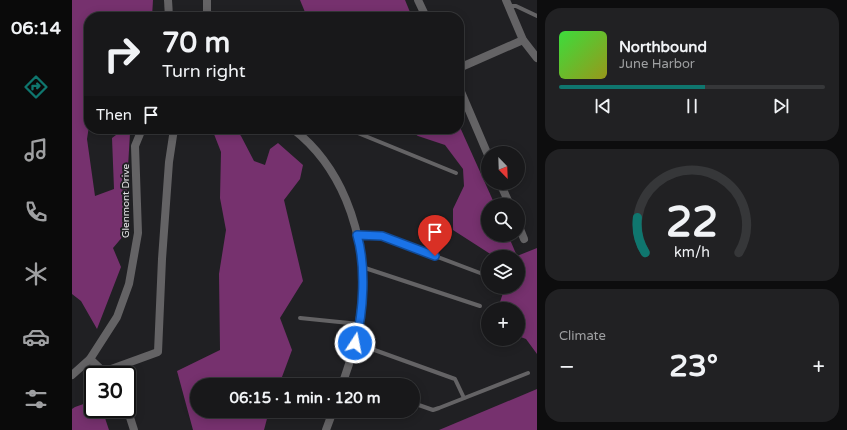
<!DOCTYPE html>
<html lang="en">
<head>
<meta charset="utf-8">
<style>
  :root { --surface:#18181a; --page:#212123; --text:#f1f3f6; --muted:#9fa0a2; --line:#363739; --accent:#0f766e }
  body { margin:0; font-family:"Varela Round",sans-serif; background:var(--page); color:var(--text); height:100vh; display:flex; flex-direction:column; font-size:15px; white-space:nowrap }
  * { box-sizing:border-box; margin:0 }
  p { font-size:13px; color:var(--muted) }
  .icon { flex:none; width:22px; height:22px; fill:none; stroke:currentColor; stroke-width:2; stroke-linecap:round; stroke-linejoin:round }
  .map { position:relative; flex:1; overflow:hidden }
  .side { display:flex; flex-direction:column; gap:8px; padding:8px; background:#0d0d0e; width:310px }
  .side>* { flex:none }
  .top-card { position:absolute; left:12px; top:12px; width:380px; height:122px; border-radius:16px; box-shadow:0 2px 10px #0003,0 0 0 1px var(--line); background:#18181a; color:var(--text); overflow:hidden }
  .needle { width:26px; rotate:157deg }
  .buttons { position:absolute; left:409px; top:146px; display:grid; gap:8px }
  .buttons a { display:grid; place-items:center; width:44px; height:44px; border-radius:50%; background:var(--surface); box-shadow:0 2px 10px #0003,0 0 0 1px var(--line); font-size:20px }
  .speed { position:absolute; left:12px; top:366px; display:flex; gap:8px; font-size:20px; font-weight:700; text-align:center }
  .speed>* { display:grid; place-content:center; width:52px; height:52px; border-radius:50%; background:var(--surface); box-shadow:0 2px 10px #0003,0 0 0 1px var(--line); line-height:1 }
  .speed .limit { border:2px solid #111; border-radius:6px; background:#fff; color:#111 }
  .pin { position:absolute; display:grid; place-items:center; width:34px; height:34px; color:#fff; margin:-41px -17px; border-radius:50% 50% 50% 0; rotate:-45deg; box-shadow:0 0 4px #0007 }
  .pin .icon { rotate:45deg }
  .me { position:absolute; width:44px; margin:-22px; rotate:11deg; stroke-linejoin:round; filter:drop-shadow(0 0 3px #0008) }
  .turn { display:flex; align-items:center; gap:14px; height:84px; padding:0 12px; font-size:18px }
  .turn .icon { width:52px; height:52px; stroke-width:2.5 }
  .turn b { display:block; font-size:28px; line-height:34px }
  .then { display:flex; align-items:center; height:38px; padding:0 12px; background:#0003; gap:8px; font-size:15px }
  .big { font-size:30px; font-weight:700; line-height:1.1 }
  .side .tile { flex:1; display:flex; flex-direction:column; justify-content:center; gap:6px; min-width:0; padding:0 14px; border-radius:16px; background:var(--page) }
  .side .dial { align-items:center; gap:0 }
  .dial svg { height:104px; overflow:visible; fill:none; stroke:var(--line); stroke-width:7; stroke-linecap:round; text-anchor:middle }
  .dial text { fill:var(--text); stroke:none }
  .song { display:flex; align-items:center; gap:12px }
  .cover { width:48px; height:48px; border-radius:6px; background:linear-gradient(135deg,hsl(120 70% 55%),hsl(60 70% 35%)) }
  .played { height:4px; border-radius:2px; background:linear-gradient(90deg,var(--accent) 55%,var(--line) 55%) }
  .keys { display:flex; justify-content:space-around; direction:ltr }
  .heat { display:flex; justify-content:space-between; align-items:center; font-size:22px; direction:ltr }
  .trip { position:absolute; left:118px; top:378px; width:230px; height:40px; border-radius:20px; background:var(--surface); box-shadow:0 2px 10px #0003,0 0 0 1px var(--line); font-weight:700; line-height:40px; text-align:center }
  main { display:flex; flex:1; min-height:0 }
  .tabs { display:flex; flex-direction:column; width:72px; justify-content:space-around; align-items:center; background:#0a0a0a; color:var(--muted) }
  .tabs .icon { width:28px; height:28px }
  .tabs .on { color:var(--accent) }
  .tabs b { font-size:18px; color:var(--text) }
  .map>svg:first-child { display:block }
  .forest { fill:#76316e }
  .lines { fill:none; stroke-linecap:round; stroke-linejoin:round }
  .service { stroke:#646365; stroke-width:4 }
  .minor { stroke:#646365; stroke-width:8 }
  .route-casing { stroke:#114b97; stroke-width:10 }
  .route { stroke:#1a73e8; stroke-width:7 }
  .labels { text-anchor:middle; dominant-baseline:central; stroke-width:4; stroke-linejoin:round; paint-order:stroke }
  .street-label { font-size:10px; fill:#e5e5e7; stroke:#202023 }
</style>
</head>
<body>
<main>
<nav class="tabs">
<b>06:14</b>
<svg class="icon on" aria-label="directions" viewBox="0 0 24 24"><path d="M12 3l9 9-9 9-9-9zM9 14v-3h6M13 9l2 2-2 2"/></svg>
<svg class="icon" aria-label="music" viewBox="0 0 24 24"><path d="M9 18V5l10-2v13"/><circle cx="6" cy="18" r="3"/><circle cx="16" cy="16" r="3"/></svg>
<svg class="icon" aria-label="phone" viewBox="0 0 24 24"><path d="M5 4h4l2 5-3 2q2 4 5 5l2-3 5 2v4C11 20 4 13 5 4z"/></svg>
<svg class="icon" aria-label="climate" viewBox="0 0 24 24"><path d="M12 3v18M4 7l16 10M4 17L20 7"/></svg>
<svg class="icon" aria-label="car" viewBox="0 0 24 24"><path d="M5 17H2v-5l4-1 3-4h7l3 4 3 1v5h-3M9 17h6M6 11h13"/><circle cx="7" cy="17" r="2"/><circle cx="17" cy="17" r="2"/></svg>
<svg class="icon" aria-label="filters" viewBox="0 0 24 24"><path d="M4 7h16M4 17h16"/><circle cx="9" cy="7" r="2"/><circle cx="15" cy="17" r="2"/></svg>
</nav>
<div class="map">
<svg width="465" height="430" viewBox="0 0 465 430">
  <rect width="100%" height="100%" fill="#202023"/>
  <g class="forest">
    <polygon points="0,0 81,0 80,17 17,17 17,126 15,139 23,196 42,189 40,138 52,129 54,129 58,133 52,235 41,248 49,267 25,329 9,301 0,294"/>
    <polygon points="228,0 333,0 340,17 235,17"/>
    <polygon points="387,125 423,205 416,205 416,235 436,235 445,256 465,248 465,354 454,339 446,336 446,309 429,309 428,302 433,287 446,287 446,257 423,257 381,230 381,209 392,186 391,169 373,145 346,136 335,129 387,129"/>
    <polygon points="140,129 163,129 169,136 182,161 193,165 198,149 206,143 231,165 228,179 212,200 231,281 208,318 220,350 207,385 125,385 125,411 197,411 192,430 121,430 105,371 148,350 147,274 154,230 148,198 149,152"/>
    <polygon points="465,389 465,430 367,430"/>
    <polygon points="20,401 21,409 30,409 37,430 0,430 0,409 3,407"/>
  </g>
  <g class="lines">
    <g class="service">
      <polyline points="436,6 444,6 465,16"/>
      <polyline points="276,129 384,173"/>
      <polyline points="228,134 235,129"/>
      <polyline points="285,235 310,236 416,276"/>
      <polyline points="290,267 408,306"/>
      <polyline points="228,318 287,324"/>
      <polyline points="283,343 383,379 392,398"/>
      <polyline points="273,379 291,385"/>
      <polyline points="341,403 361,410 367,408 456,373"/>
    </g>
    <g class="minor">
      <polyline points="96,0 97,17"/>
      <polyline points="135,0 135,17"/>
      <polyline points="346,0 354,17"/>
      <polyline points="434,0 451,40 465,58"/>
      <polyline points="387,68 451,40"/>
      <polyline points="387,87 416,155"/>
      <path d="M 221,129 C 269,166 291,228 291,287 C 291,294 290,302 289,309 C 286,335 279,360 270,385"/>
      <polyline points="428,183 438,205"/>
      <polyline points="446,224 452,239"/>
      <polyline points="18,359 35,375"/>
      <polyline points="31,372 86,352 90,259 97,162 102,129"/>
      <polyline points="0,375 18,359 45,317 57,284 66,233 63,146 70,129"/>
      <polyline points="55,408 62,430"/>
      <polyline points="254,430 261,411"/>
    </g>
  </g>
  <g class="lines">
    <defs>
      <path id="route" d="M 283,343 C 292,312 294,265 285,235 L 310,236 L 363,256"/>
    </defs>
    <use href="#route" class="route-casing"/>
    <use href="#route" class="route"/>
  </g>
  <g class="labels">
    <g class="street-label">
      <text transform="translate(54 201) rotate(-90)">Glenmont Drive</text>
    </g>
  </g>
</svg>
<div class="buttons">
<a><svg class="needle" viewBox="-14 -14 28 28"><path d="M0-13l5 13h-10z" fill="#e53935"/><path d="M0 13l5-13h-10z" fill="#9fa0a2"/></svg></a>
<a><svg class="icon" aria-label="search" viewBox="0 0 24 24"><circle cx="10" cy="10" r="6"/><path d="M15 15l6 6"/></svg></a>
<a><svg class="icon" aria-label="layers" viewBox="0 0 24 24"><path d="M12 4l9 5-9 5-9-5zM3 14l9 5 9-5"/></svg></a>
<a>+</a>
</div>
<div class="speed"><div class="limit">30</div></div>
<div class="pin" style="left:363px;top:256px;background:#d93025"><svg class="icon" aria-label="arrive" viewBox="0 0 24 24"><path d="M6 21V4h12l-3 4 3 4H6"/></svg></div>
<svg class="me" style="left:283px;top:343px" viewBox="-20 -20 40 40"><circle r="17" fill="#1a73e8" stroke="#fff" stroke-width="3"/><path d="M0-11L8 9 0 5-8 9z" fill="#fff"/></svg>
<div class="trip">06:15 · 1 min · 120 m</div>
<div class="top-card">
<div class="turn"><svg class="icon" aria-label="right" viewBox="0 0 24 24"><path d="M7 20v-9h11M14 6l5 5-5 5"/></svg><div><b>70 m</b>Turn right</div></div>
<div class="then">Then<svg class="icon" aria-label="arrive" viewBox="0 0 24 24"><path d="M6 21V4h12l-3 4 3 4H6"/></svg></div>
</div>
</div>
<section class="side">
<div class="tile">
<div class="song"><i class="cover"></i><div><b>Northbound</b><p>June Harbor</p></div></div>
<div class="played"></div>
<div class="keys"><svg class="icon" aria-label="previous" viewBox="0 0 24 24"><path d="M18 5L8 12l10 7zM5 5v14"/></svg><svg class="icon" aria-label="pause" viewBox="0 0 24 24"><path d="M8 5v14M16 5v14"/></svg><svg class="icon" aria-label="next" viewBox="0 0 24 24"><path d="M6 5l10 7-10 7zM19 5v14"/></svg></div>
</div>
<div class="tile dial"><svg viewBox="0 0 100 80">
<path d="M14 69A42 42 0 1 1 86 69"/>
<path d="M14 69A42 42 0 0 1 8 42" stroke="#0f766e"/>
<text x="50" y="56" font-size="32" font-weight="700">22</text>
<text x="50" y="72" font-size="11">km/h</text>
</svg></div>
<div class="tile"><p>Climate</p>
<div class="heat"><a>−</a><b class="big">23°</b><a>+</a></div>
</div>
</section>
</main>
</body>
</html>
